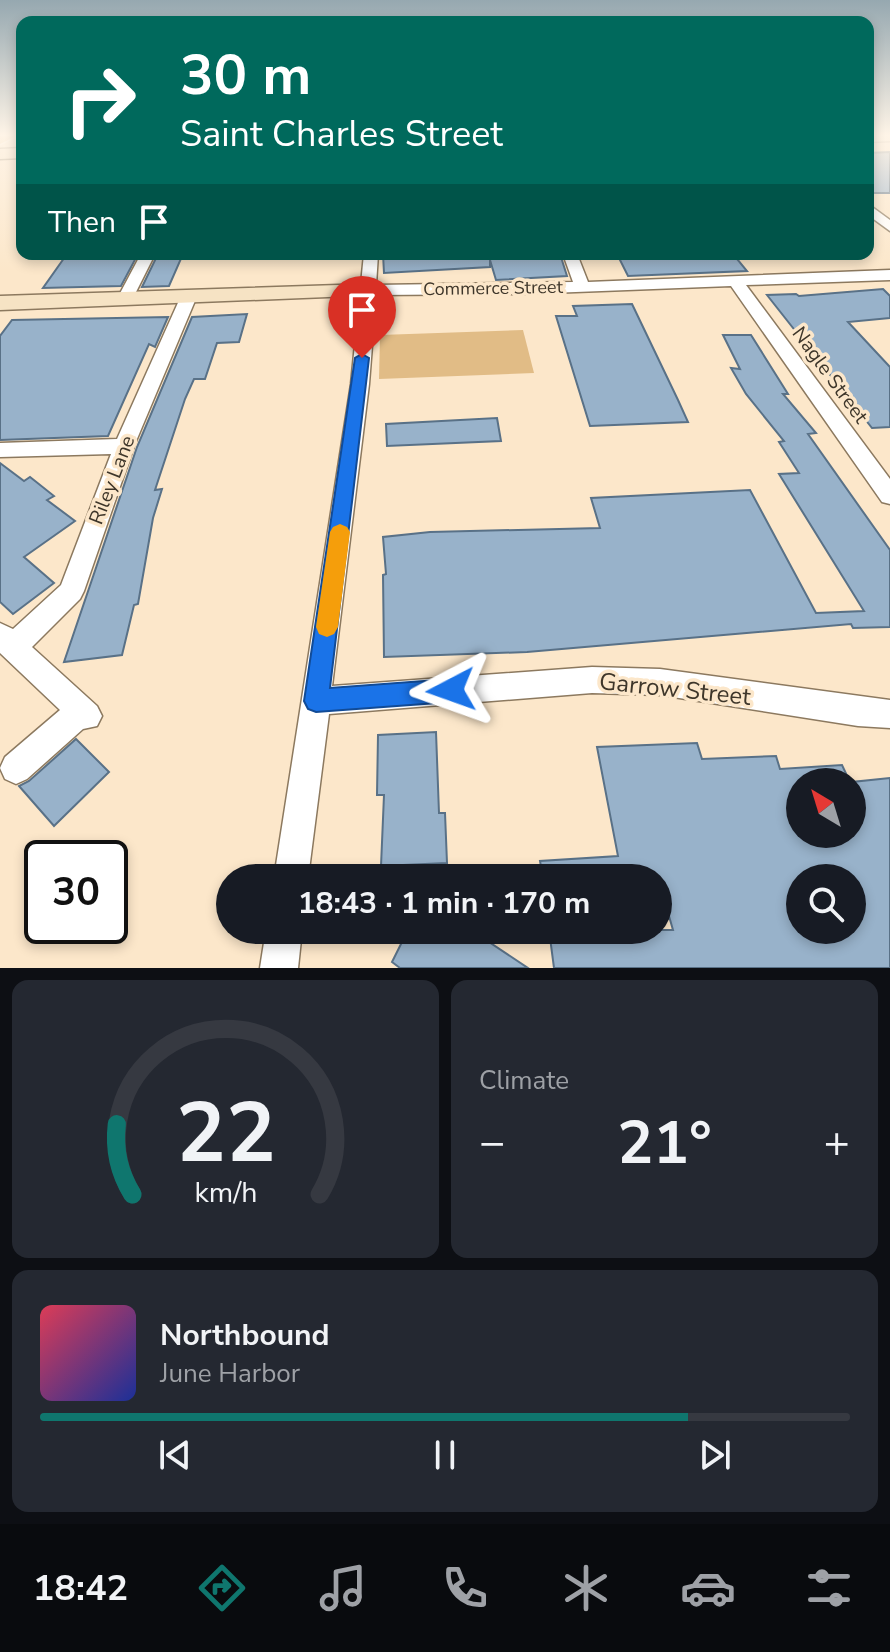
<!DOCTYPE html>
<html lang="en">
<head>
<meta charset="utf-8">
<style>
  :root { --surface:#171b24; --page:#242831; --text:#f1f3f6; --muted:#9ea1a6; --line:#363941; --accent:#0f766e }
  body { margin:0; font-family:"Nunito Sans",sans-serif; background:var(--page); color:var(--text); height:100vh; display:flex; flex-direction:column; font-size:30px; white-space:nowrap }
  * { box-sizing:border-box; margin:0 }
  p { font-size:26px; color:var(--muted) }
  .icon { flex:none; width:44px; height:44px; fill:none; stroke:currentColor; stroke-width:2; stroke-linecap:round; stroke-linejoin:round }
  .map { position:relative; height:968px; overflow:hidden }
  .details { display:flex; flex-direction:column; gap:12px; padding:12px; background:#0d0f14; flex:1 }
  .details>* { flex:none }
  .guide { position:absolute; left:16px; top:16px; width:858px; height:244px; border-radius:16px; box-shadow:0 4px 12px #0003; background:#00695c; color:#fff; overflow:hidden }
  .needle { width:52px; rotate:322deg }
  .controls { position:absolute; left:786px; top:768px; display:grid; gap:16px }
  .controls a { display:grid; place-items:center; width:80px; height:80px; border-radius:50%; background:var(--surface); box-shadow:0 4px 12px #0003; font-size:40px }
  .speed { position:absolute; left:24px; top:840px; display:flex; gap:16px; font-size:40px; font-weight:700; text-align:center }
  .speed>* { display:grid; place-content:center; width:104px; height:104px; border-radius:50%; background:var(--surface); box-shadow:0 4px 12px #0003; line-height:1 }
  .speed .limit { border:4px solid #111; border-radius:12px; background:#fff; color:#111 }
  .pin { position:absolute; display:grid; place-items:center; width:68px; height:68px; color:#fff; margin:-82px -34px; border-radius:50% 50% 50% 0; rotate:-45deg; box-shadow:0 0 8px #0007 }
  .pin .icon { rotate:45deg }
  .me { position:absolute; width:88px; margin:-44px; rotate:266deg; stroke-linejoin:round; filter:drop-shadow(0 0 6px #0008) }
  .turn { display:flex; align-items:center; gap:28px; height:168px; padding:0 32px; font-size:36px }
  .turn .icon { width:104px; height:104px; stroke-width:2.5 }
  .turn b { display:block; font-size:56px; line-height:68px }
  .then { display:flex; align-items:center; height:76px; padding:0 32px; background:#0003; gap:16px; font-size:30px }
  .big { font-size:60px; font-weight:700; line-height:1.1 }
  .details .tile { flex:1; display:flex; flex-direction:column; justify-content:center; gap:12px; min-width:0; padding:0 28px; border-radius:16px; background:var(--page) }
  .details .dial { align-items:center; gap:0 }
  .dial svg { height:208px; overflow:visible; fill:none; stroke:var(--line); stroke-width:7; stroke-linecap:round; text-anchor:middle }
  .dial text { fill:var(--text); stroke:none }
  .song { display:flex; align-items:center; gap:24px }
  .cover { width:96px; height:96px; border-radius:12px; background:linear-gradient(135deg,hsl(350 70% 55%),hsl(230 70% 35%)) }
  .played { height:8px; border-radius:4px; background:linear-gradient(90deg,var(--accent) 80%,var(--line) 80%) }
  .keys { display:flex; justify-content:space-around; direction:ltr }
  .heat { display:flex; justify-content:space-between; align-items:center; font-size:44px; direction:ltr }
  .details .tiles { flex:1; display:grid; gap:12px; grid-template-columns:1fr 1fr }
  .tile:last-child { grid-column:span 2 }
  .trip { position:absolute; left:216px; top:864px; width:456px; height:80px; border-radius:40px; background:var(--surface); box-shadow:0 4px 12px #0003; font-weight:700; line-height:80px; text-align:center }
  .menu { display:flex; height:128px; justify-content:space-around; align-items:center; background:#090b0e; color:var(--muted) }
  .menu .icon { width:56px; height:56px }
  .menu .on { color:var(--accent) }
  .menu b { font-size:36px; color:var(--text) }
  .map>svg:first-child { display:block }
  .green { fill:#e1bc86 }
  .building { fill:#98b2ca; stroke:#597187; stroke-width:2; fill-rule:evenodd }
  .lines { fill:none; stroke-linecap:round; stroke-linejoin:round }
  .street-casing { stroke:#8c795f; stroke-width:3 }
  .secondary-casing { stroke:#8c795f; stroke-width:3 }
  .primary-casing { stroke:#fff; stroke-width:3 }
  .street { fill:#fff; fill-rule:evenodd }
  .secondary { fill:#f6e3c4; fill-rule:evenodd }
  .primary { fill:#eec889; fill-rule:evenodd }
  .route { fill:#1a73e8; stroke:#114b97; stroke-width:2 }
  .slow { fill:#f59e0b }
  .labels { text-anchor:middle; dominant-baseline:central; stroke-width:7; stroke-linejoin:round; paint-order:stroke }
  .far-street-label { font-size:18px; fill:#3e362a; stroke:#fce7ca }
  .street-label { font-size:20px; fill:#3e362a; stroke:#fce7ca }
  .near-street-label { font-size:24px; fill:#3e362a; stroke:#fce7ca }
</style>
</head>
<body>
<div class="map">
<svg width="890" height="968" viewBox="0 0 890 968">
  <rect width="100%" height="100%" fill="#fce7ca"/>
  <polygon class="green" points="523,330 534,373 379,379 380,335"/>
  <g class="building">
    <polygon points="890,152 890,193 868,193 868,153"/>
    <polygon points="67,254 138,254 121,286 43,288"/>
    <polygon points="158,254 183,254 169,286 142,287"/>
    <polygon points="383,254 560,254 567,276 496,280 490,260 490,267 384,273"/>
    <polygon points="733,254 747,271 628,276 618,256"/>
    <polygon points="883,289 890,296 890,318 848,322 890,367 890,427 872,428 767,295 796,294 799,296"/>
    <polygon points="632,304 678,400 688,422 590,426 556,316 577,316 573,306"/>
    <polygon points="247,314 239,342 217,343 205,379 194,379 185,399 155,490 162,489 153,518 138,604 134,605 122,655 64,662 137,447 192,317"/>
    <polygon points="168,317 155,347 149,344 108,436 0,440 0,336 12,320"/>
    <polygon points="723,335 751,335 788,394 783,394 816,433 808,434 890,550 890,627 853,628 851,624 527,652 384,657 383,575 386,574 383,537 430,532 600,528 591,498 750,490 816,613 864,611 779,474 799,473 779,442 784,441 746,394 731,368 740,369"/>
    <polygon points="497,418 501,441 387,446 386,424"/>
    <polygon points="0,463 24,481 30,477 54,496 47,500 75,521 24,557 54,583 13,614 0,602"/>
    <polygon points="436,732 439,813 445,813 447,863 381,866 384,795 377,795 378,735"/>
    <polygon points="76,739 109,772 54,826 19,786 29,781"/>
    <path d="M 697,743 L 702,759 L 776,756 L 780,769 L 842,765 L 850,782 L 800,782 L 800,834 L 852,834 L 852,782 L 890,778 L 890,968 L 554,968 L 549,930 L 673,930 L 658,878 L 543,878 L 540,861 L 618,856 L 597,747 ZM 800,878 L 852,878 L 852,930 L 800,930 Z"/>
    <polygon points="408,930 471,930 528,968 400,968 392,962"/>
  </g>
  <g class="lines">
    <defs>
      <g id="street">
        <polygon points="868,204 890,220 890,231 868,215"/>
        <polygon points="141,254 155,254 131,302 119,302 117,299"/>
        <polygon points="364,254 378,254 376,285 573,282 563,254 577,254 588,282 890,270 890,280 746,285 890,479 890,504 882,502 731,286 524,294 376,295 369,384 332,686 592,667 660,669 890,700 890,728 858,726 660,695 592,693 329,714 308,878 274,878 351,384"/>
        <polygon points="189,291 197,296 134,446 84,591 80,599 32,647 97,706 102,716 97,726 83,729 27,779 16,784 5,779 0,768 5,757 60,710 0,653 0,623 13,629 61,585 111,454 0,457 0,443 117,439 181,296"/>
        <polygon points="266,930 302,930 298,968 260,968"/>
      </g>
      <g id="secondary">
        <polygon points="868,135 890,135 890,141 868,142"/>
        <polygon points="22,148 22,158 0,159 0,149"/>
        <polygon points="369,284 380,290 377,295 0,310 0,296"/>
      </g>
      <polygon id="primary" points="0,135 18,135 0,144"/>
    </defs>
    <use href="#street" class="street-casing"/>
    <use href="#secondary" class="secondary-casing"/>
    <use href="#primary" class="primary-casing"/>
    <use href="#street" class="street"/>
    <use href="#secondary" class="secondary"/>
    <use href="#primary" class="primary"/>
  </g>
  <linearGradient id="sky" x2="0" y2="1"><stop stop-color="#96a8b0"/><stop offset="0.5" stop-color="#fef4e7"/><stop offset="1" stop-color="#fef4e7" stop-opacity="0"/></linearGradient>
  <rect width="890" height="270" fill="url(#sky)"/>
  <polygon class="route" points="362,354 369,358 330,688 451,679 459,682 463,690 459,698 451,702 316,712 308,709 304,701 355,358"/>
  <polygon class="slow" points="340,524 347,527 350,532 338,627 334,634 327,637 319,634 316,627 330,532 333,527"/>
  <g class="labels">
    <g class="far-street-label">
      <text transform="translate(493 288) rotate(-1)">Commerce Street</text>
    </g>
    <g class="street-label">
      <text transform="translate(830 375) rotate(54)">Nagle Street</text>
      <text transform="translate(112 480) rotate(-69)">Riley Lane</text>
    </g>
    <g class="near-street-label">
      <text transform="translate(675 689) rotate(6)">Garrow Street</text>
    </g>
  </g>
</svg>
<div class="controls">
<a><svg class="needle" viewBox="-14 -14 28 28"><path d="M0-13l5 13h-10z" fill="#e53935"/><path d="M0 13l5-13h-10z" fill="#9ea1a6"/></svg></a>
<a><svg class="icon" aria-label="search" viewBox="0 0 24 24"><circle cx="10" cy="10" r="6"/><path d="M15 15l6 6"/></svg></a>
</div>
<div class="speed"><div class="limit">30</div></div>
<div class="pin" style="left:362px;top:358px;background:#d93025"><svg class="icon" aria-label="arrive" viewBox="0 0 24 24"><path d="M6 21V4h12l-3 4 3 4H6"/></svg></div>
<svg class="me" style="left:451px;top:690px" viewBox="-20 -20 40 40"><path d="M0-17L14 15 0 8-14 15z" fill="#1a73e8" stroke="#fff" stroke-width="4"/></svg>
<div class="trip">18:43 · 1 min · 170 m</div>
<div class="guide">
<div class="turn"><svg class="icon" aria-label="right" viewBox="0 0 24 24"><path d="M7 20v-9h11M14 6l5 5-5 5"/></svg><div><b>30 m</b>Saint Charles Street</div></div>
<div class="then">Then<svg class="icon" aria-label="arrive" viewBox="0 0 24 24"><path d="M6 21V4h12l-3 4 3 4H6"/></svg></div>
</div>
</div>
<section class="details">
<div class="tiles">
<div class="tile dial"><svg viewBox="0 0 100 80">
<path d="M14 69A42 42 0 1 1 86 69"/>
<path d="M14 69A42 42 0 0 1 8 42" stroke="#0f766e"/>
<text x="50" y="56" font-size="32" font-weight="700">22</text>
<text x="50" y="72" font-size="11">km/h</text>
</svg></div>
<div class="tile"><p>Climate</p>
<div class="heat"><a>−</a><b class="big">21°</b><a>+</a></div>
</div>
<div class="tile">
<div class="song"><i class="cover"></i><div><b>Northbound</b><p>June Harbor</p></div></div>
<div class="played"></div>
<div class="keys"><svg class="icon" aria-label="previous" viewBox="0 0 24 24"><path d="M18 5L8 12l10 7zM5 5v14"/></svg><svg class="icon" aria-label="pause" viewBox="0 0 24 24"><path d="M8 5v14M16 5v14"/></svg><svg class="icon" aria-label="next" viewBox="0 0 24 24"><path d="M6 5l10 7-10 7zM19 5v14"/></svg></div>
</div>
</div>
</section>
<nav class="menu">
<b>18:42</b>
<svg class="icon on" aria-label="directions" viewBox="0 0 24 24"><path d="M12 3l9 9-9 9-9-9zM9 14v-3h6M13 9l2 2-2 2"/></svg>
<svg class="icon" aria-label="music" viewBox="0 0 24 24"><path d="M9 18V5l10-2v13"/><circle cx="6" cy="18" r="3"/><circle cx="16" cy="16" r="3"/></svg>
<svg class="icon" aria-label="phone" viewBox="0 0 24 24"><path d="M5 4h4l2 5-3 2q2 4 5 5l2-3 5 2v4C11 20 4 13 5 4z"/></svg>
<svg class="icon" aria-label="climate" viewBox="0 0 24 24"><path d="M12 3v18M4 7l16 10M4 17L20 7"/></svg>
<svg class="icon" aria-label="car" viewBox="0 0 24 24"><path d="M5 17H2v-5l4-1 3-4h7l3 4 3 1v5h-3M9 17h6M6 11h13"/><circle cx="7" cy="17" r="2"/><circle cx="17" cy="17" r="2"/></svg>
<svg class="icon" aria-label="filters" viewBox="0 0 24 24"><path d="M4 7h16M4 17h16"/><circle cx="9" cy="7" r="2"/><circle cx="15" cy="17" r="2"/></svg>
</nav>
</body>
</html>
